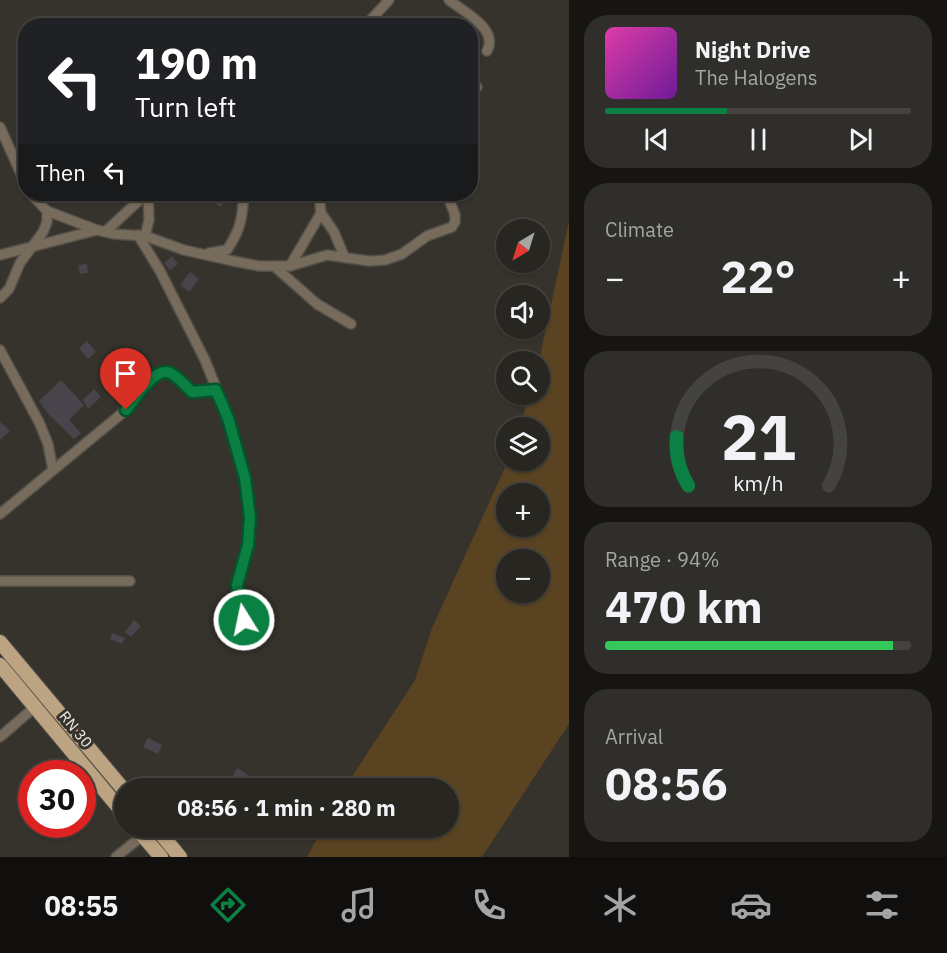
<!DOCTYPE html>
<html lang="en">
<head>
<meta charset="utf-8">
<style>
  :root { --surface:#282621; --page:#302e2a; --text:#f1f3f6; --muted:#a5a5a5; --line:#44433f; --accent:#0b8043 }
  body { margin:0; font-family:"IBM Plex Sans",sans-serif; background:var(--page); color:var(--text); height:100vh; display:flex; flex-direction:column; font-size:22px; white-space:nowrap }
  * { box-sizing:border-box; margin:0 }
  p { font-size:20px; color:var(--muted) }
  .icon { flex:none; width:33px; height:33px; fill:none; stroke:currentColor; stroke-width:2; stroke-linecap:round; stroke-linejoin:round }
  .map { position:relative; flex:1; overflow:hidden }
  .panel { display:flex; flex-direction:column; gap:15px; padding:15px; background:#161512; width:378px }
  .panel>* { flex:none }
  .guide { position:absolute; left:18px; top:18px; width:460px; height:183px; border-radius:24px; box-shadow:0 2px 4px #0004,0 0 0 2px var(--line); background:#202124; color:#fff; overflow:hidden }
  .needle { width:39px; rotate:218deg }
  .buttons { position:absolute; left:496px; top:219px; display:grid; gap:12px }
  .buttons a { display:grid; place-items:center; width:54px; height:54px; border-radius:50%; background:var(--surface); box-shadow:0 2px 4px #0004,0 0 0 2px var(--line); font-size:30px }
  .speed { position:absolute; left:18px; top:760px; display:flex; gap:12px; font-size:30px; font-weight:700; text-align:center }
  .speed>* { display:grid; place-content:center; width:78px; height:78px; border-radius:50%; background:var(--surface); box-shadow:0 2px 4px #0004,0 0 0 2px var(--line); line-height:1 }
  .speed .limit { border:9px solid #d22; background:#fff; color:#111 }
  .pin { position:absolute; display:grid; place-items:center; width:51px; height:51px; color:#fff; margin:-62px -26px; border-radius:50% 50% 50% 0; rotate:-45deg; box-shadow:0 0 6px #0007 }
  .pin .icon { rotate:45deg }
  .me { position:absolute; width:66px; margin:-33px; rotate:350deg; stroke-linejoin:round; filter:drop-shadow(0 0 4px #0008) }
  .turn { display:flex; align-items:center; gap:21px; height:126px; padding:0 18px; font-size:27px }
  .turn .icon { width:78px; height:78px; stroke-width:2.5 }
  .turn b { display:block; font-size:42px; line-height:51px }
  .then { display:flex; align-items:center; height:57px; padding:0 18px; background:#0003; gap:12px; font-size:22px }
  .big { font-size:45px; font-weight:700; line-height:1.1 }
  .panel .widget { flex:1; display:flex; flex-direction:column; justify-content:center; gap:9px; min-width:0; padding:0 21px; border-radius:24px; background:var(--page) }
  .panel .dial { align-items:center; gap:0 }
  .dial svg { height:156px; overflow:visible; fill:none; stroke:var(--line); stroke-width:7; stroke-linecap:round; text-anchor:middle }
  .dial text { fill:var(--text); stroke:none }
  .song { display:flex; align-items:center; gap:18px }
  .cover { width:72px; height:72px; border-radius:9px; background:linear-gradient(135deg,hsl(320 70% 55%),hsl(280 70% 35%)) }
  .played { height:6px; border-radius:3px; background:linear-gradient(90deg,var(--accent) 40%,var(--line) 40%) }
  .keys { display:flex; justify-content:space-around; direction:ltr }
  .heat { display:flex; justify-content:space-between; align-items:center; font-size:33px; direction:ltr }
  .charge { height:9px; border-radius:4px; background:linear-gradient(90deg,#34c759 94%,var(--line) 0) }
  .trip { position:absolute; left:114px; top:778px; width:345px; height:60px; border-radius:30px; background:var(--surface); box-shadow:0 2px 4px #0004,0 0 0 2px var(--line); font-weight:700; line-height:60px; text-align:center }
  .menu { display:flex; height:96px; justify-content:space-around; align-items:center; background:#100f0d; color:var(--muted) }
  .menu .icon { width:42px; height:42px }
  .menu .current { color:var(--accent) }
  .menu b { font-size:27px; color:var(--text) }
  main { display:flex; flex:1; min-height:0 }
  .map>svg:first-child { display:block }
  .green { fill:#594321; fill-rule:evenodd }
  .building { fill:#48444b }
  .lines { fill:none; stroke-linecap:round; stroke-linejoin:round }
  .minor-casing { stroke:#53504a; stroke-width:12 }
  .primary-casing { stroke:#53504a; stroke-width:16 }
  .minor { stroke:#776b5b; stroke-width:9 }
  .primary { stroke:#bca381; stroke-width:14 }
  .route-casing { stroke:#07532c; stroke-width:15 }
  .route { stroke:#0b8043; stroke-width:10 }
  .labels { text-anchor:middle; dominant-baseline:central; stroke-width:6; stroke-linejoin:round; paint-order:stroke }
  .street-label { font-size:15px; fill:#eeebe7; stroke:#36322c }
</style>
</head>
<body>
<main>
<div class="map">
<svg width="569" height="857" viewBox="0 0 569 857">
  <rect width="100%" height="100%" fill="#36322c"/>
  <path class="green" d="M 569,221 L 569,724 L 482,857 L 307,857 L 323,828 L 448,828 L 448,789 L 344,789 L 415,680 L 432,628 L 508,461 L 540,460 L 540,428 L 519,427 L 530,395 L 540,394 L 539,361 ZM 507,494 L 540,494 L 540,526 L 507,526 ZM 507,560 L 540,560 L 540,592 L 507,592 Z"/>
  <g class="building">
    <polygon points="217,194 227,198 221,207 212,202"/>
    <polygon points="172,256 178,264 170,270 164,263"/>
    <polygon points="87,264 88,273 80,274 78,265"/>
    <polygon points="190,272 199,279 189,292 180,285"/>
    <polygon points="87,341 96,352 88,359 79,348"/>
    <polygon points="61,380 84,405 69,420 81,433 74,439 48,414 39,401"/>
    <polygon points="94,389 101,397 88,409 83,400"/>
    <polygon points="0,422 10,431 0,440"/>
    <polygon points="134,620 141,626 131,637 125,632"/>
    <polygon points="112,633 125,638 122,644 110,639"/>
    <polygon points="148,738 162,745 158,754 143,747"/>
    <polygon points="237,768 253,778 246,789 230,781"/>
  </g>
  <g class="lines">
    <defs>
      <g id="minor">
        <path d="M 449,0 C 464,12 499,29 487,51"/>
        <polyline points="365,26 389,0"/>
        <polyline points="471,86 477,87"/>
        <polyline points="0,127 26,185"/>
        <polyline points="31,194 47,211 97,230 114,234 145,236 184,250 233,261 259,266 290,266 327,255 369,261 385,260 402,254 427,236 452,227 455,222 455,215 447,194"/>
        <polyline points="319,194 321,213 334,232 344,256"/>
        <polyline points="105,232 146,194"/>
        <polyline points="138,235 160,271 205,360 228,418 245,478 250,517 248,545 237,585 244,620"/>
        <polyline points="145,236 149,220 148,194"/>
        <path d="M 209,253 L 227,250 C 232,242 238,233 240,223 C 243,214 242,204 245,194"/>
        <polyline points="0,255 97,230"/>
        <polyline points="274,266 317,304 351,324"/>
        <polyline points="290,266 321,213"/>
        <polyline points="0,298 9,289 20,263 43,232 47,222 47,211"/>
        <polyline points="0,350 39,422 48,444 53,470"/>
        <path d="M 0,514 L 126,410 L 154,376 C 170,366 181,382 192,392 L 216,390"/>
        <polyline points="0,581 130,581"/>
        <polyline points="0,737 36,706"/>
        <polyline points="116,857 142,836"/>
      </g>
      <g id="primary">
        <polyline points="0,642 124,790"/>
        <polyline points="0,665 124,814"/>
        <polyline points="136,828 161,857"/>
        <polyline points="156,828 180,857"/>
      </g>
    </defs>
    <use href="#minor" class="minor-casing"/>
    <use href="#primary" class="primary-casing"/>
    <use href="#minor" class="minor"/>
    <use href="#primary" class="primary"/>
  </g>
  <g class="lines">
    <defs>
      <path id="route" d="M 126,410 C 135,399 155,366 170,373 C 179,377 185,386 192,392 L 216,390 L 228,418 L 245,478 L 250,517 L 248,545 L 237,585 L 244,620"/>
    </defs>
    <use href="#route" class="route-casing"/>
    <use href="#route" class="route"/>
  </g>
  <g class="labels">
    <g class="street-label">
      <text transform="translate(76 729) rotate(51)">RN 30</text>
    </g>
  </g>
</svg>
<div class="buttons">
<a><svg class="needle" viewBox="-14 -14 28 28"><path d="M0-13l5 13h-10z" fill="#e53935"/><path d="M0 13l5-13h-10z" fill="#a5a5a5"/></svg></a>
<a><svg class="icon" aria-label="sound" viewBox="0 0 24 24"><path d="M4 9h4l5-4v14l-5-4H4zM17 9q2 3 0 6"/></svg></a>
<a><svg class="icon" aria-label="search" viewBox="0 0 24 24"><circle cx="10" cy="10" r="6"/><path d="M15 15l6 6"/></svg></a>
<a><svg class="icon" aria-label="layers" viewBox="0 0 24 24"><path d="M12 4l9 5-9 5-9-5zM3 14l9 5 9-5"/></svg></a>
<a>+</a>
<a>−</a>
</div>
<div class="speed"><div class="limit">30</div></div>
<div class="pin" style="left:126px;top:410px;background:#d93025"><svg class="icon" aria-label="arrive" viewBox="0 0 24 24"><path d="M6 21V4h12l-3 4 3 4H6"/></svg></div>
<svg class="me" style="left:244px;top:620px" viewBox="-20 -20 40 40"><circle r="17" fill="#0b8043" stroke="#fff" stroke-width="3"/><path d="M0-11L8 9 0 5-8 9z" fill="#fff"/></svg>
<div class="trip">08:56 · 1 min · 280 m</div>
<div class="guide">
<div class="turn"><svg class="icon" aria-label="left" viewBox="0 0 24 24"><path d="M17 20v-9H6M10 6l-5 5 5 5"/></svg><div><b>190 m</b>Turn left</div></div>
<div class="then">Then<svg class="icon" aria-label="left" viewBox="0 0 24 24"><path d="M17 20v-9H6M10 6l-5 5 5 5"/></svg></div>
</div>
</div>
<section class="panel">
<div class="widget">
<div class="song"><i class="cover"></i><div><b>Night Drive</b><p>The Halogens</p></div></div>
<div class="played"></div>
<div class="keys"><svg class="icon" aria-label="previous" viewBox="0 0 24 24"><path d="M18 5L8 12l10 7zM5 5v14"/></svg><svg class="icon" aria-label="pause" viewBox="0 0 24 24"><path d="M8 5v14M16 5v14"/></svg><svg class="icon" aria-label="next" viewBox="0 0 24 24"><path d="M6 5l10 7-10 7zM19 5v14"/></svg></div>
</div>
<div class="widget"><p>Climate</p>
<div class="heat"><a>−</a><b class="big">22°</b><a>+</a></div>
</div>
<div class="widget dial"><svg viewBox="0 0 100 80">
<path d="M14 69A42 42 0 1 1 86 69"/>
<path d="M14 69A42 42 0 0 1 8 44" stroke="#0b8043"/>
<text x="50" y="56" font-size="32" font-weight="700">21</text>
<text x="50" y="72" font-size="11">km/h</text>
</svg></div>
<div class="widget"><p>Range · 94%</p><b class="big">470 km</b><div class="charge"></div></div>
<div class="widget"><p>Arrival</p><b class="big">08:56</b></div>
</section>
</main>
<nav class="menu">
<b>08:55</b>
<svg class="icon current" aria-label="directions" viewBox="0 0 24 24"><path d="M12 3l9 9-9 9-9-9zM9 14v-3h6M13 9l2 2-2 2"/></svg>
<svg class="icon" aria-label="music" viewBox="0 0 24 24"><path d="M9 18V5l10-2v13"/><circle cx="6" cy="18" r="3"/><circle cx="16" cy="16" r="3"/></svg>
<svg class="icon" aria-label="phone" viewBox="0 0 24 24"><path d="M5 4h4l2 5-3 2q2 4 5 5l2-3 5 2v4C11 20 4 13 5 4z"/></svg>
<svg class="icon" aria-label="climate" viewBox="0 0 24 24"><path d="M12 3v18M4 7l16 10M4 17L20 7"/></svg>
<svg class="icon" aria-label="car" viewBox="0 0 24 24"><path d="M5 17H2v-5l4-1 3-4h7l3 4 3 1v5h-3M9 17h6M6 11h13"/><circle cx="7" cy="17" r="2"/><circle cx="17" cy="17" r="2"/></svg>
<svg class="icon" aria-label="filters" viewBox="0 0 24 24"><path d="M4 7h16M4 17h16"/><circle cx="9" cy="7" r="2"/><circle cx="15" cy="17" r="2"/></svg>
</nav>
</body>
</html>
